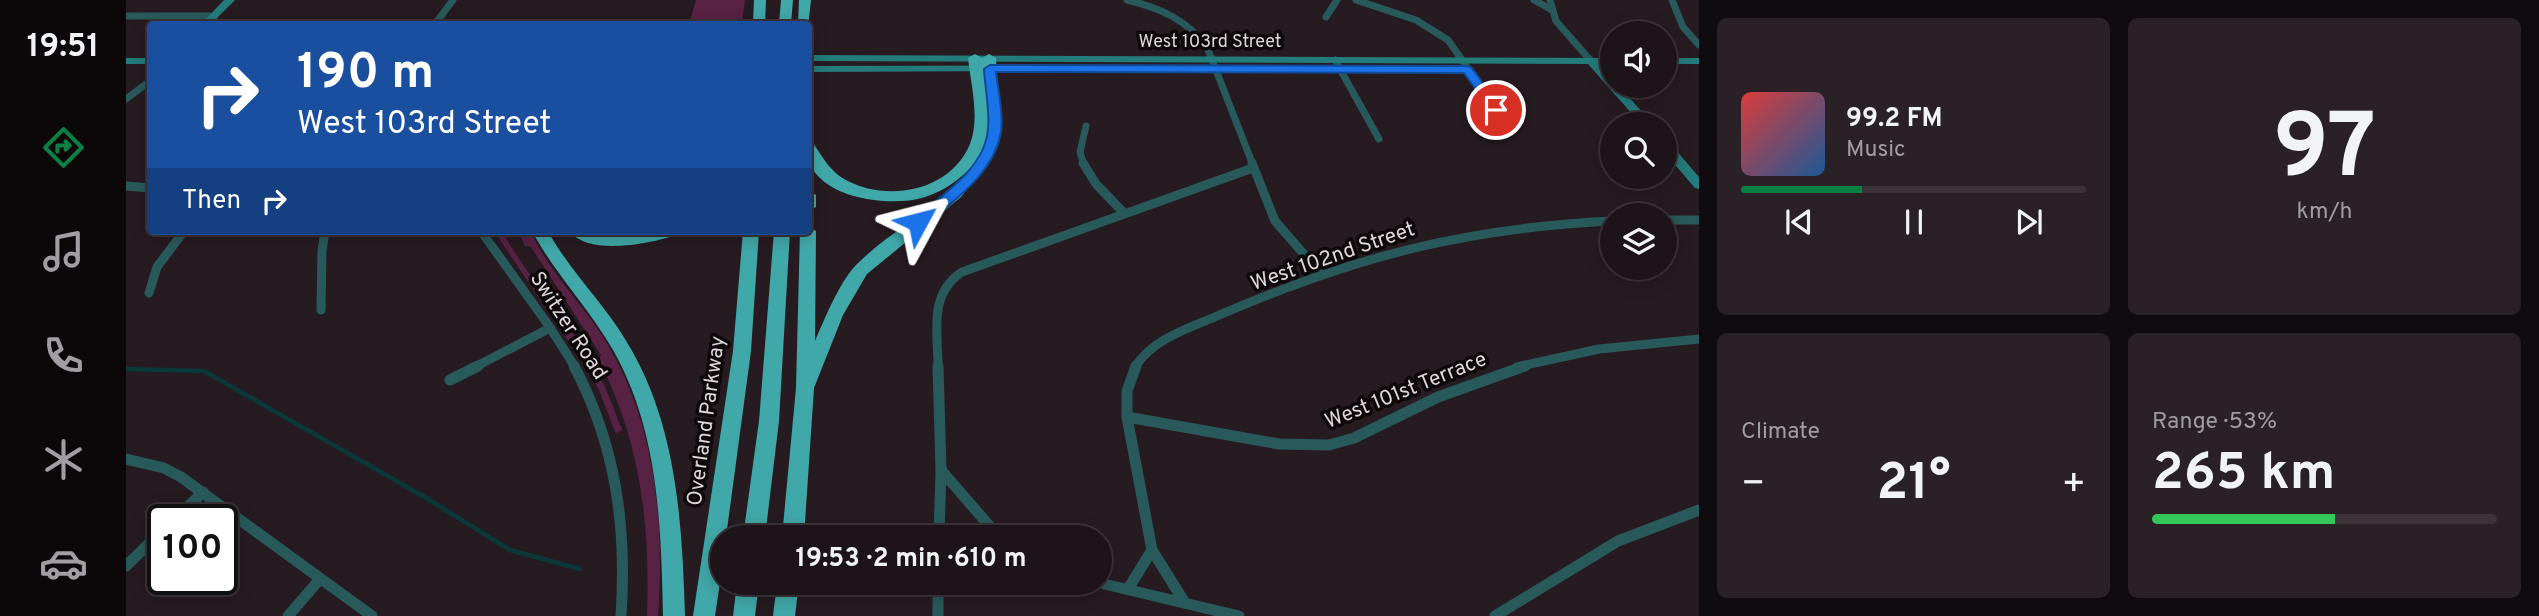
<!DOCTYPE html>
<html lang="en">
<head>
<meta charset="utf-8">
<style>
  :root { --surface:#1d141a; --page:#2a2127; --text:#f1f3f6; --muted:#a09ea2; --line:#3b3339; --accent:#0b8043 }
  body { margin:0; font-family:Overpass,sans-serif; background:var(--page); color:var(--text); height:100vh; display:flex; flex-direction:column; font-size:26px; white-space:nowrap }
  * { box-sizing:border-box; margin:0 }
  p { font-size:23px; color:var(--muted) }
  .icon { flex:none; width:38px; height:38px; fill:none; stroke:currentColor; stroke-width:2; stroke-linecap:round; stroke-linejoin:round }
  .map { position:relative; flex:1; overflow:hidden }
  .details { display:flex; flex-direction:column; gap:18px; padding:18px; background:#100b0e; width:840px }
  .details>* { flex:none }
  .guide { position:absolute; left:21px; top:21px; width:665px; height:214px; border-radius:7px; box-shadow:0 4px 18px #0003,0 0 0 2px var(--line); background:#1a4fa0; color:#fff; overflow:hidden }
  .buttons { position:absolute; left:1474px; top:21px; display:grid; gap:14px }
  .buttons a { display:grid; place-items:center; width:77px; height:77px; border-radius:50%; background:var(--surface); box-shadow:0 4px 18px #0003,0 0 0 2px var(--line); font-size:35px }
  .speed { position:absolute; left:21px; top:504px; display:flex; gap:14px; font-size:35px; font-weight:700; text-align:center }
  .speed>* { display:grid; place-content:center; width:91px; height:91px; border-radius:50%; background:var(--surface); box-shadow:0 4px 18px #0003,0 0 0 2px var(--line); line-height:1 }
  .speed .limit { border:4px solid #111; border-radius:10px; background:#fff; color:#111 }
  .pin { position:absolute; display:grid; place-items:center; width:60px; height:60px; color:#fff; margin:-30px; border:4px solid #fff; border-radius:50%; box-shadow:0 2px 7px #0007 }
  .me { position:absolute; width:77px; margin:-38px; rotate:52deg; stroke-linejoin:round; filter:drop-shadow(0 0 5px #0008) }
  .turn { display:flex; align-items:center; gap:24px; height:147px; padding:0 35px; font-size:32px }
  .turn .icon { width:91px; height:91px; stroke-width:2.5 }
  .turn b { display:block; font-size:49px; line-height:60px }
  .then { display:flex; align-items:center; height:66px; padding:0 35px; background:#0003; gap:14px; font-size:26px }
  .big { font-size:52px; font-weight:700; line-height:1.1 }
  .details .tile { flex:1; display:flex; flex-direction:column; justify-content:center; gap:10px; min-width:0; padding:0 24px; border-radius:10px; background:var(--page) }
  .details .dial { align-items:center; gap:0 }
  .dial b { font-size:91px; line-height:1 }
  .song { display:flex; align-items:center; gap:21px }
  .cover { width:84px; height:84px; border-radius:10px; background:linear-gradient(135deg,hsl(0 70% 55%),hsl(210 70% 35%)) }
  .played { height:7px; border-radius:4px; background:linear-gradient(90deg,var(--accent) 35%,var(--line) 35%) }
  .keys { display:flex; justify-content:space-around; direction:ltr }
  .heat { display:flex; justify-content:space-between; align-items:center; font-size:38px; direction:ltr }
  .charge { height:10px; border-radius:5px; background:linear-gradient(90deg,#34c759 53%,var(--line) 0) }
  .details .tiles { flex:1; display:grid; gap:18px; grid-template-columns:repeat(2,1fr) }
  .trip { position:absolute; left:584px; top:525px; width:402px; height:70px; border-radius:35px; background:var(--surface); box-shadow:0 4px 18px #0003,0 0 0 2px var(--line); font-weight:700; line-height:70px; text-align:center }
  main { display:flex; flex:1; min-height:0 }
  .menu { display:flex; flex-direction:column; width:126px; justify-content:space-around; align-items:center; background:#0c080a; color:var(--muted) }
  .menu .icon { width:49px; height:49px }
  .menu .on { color:var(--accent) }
  .menu b { font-size:32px; color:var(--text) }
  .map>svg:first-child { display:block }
  .green { fill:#572243 }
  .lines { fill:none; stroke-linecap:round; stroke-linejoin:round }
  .stream { stroke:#0b3838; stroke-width:4.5 }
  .street-far2 { stroke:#295a5b; stroke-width:7 }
  .street-far1 { stroke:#295a5b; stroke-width:9 }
  .street { stroke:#295a5b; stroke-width:11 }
  .secondary { fill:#247b7c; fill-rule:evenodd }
  .highway { fill:#41a8a9; fill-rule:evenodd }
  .route { fill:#1a73e8; stroke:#114b97; stroke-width:2 }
  .labels { text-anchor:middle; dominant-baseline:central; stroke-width:7; stroke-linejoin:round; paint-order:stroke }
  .far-street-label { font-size:18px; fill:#dfd6db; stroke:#0d080a }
  .street-label { font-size:21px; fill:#dfd6db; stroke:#0d080a }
</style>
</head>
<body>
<main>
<nav class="menu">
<b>19:51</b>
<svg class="icon on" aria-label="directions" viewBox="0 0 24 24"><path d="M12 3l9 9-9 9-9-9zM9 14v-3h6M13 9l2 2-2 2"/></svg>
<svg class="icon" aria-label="music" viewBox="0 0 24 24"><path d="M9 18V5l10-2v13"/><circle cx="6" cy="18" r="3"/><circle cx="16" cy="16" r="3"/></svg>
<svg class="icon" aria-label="phone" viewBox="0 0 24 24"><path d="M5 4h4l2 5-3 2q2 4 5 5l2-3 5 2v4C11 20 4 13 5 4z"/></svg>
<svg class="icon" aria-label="climate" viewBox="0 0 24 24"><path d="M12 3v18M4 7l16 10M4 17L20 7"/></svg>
<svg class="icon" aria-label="car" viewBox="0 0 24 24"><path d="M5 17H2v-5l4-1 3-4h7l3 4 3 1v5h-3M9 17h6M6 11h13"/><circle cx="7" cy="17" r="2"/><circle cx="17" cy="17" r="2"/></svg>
</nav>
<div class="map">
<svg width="1573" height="616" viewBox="0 0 1573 616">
  <rect width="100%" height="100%" fill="#271b22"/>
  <g class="green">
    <polygon points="570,0 619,0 616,24 563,24"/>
    <path d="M 368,231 L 376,231 C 401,277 438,315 465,360 C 478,382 487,406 496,430 L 490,434 L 473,390 L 454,359 Z"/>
    <path d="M 392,231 L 405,231 C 421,270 455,302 477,337 C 529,419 539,521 532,616 L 521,616 C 524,523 515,444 473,360 L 475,355 L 405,247 L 399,246 Z"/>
  </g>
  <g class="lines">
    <polyline class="stream" points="0,369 78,371 302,499 384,550 454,569"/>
    <g class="street-far2">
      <path d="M 1001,0 C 1034,8 1060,19 1081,47 L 1127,165"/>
      <polyline points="1230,0 1290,20 1322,40 1383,127"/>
      <polyline points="1408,0 1426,10"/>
      <polyline points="1424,0 1430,21 1465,61"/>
      <polyline points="1546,0 1557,27 1573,45"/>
      <polyline points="0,16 88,16"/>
      <polyline points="1200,17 1211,0"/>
      <polyline points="309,24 327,0"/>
      <polyline points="1209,60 1253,139"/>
      <polyline points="0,99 24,81"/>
      <polyline points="958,165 954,152 960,126"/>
    </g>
    <g class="street-far1">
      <polyline points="957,163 970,184 998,213"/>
      <polyline points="1126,163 1149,221 1196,275"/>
      <polyline points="0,186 24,188"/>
      <polyline points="1538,220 1573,220"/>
      <polyline points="355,231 423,326 449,367"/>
      <polyline points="23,293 31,267 58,231"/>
      <polyline points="195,310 196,251 199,231"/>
      <polyline points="349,367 424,328"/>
      <path d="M 812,367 C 812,333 802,294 836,272 L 1127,168"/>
      <path d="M 1009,367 C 1028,337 1067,327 1098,313 C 1232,256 1340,228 1486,221"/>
      <polyline points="1391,367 1473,349 1573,339"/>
    </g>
    <g class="street">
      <path d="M 448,366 C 490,445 501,527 495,616"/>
      <polyline points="812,366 815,470 813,537"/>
      <polyline points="1010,366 1001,391 1001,417 1026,550 1059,603"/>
      <polyline points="324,380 352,366"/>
      <polyline points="1001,417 1153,444 1203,445 1228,438 1312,397 1399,366"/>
      <polyline points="0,459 38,468 55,477 246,616"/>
      <polyline points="815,470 873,537"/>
      <polyline points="48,520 77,492"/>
      <polyline points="0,566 37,530"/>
      <polyline points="812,583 812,616"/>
      <polyline points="974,583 1113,616"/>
      <polyline points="1002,589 1026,550"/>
      <polyline points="162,616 194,579"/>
      <polyline points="1369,616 1492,541 1573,510"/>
    </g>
    <g class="secondary">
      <polygon points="98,0 109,0 85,24 75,24"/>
      <polygon points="682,55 1486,58 1486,64 1473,64 1486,78 1486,86 1493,86 1527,124 1515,124 1462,64 682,61"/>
      <rect x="0" y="58" width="24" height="6"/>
      <rect x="1538" y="58" width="35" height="6"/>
      <polygon points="1110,65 1114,66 1114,70 682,72 682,66"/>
      <polygon points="1538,140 1542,141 1573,177 1573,189 1569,188 1538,152"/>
    </g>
    <g class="highway">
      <polygon points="628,0 640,0 639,24 627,24"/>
      <polygon points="655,0 667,0 665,24 653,24"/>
      <polygon points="673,0 685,0 682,27 672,24"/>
      <path d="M 849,54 L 856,58 L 858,79 L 856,58 L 863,54 L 870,58 L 874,131 L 864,160 L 835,197 L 741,274 L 717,315 L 688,388 L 678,537 L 656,537 L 670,388 L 674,231 L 682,231 L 682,226 L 690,231 L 689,341 C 699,318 713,283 730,265 C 765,230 813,208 843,169 C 829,184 812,194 792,199 C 759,206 692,198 682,158 C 681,153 682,146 682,141 L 687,143 C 696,156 704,171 718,179 C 760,203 824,192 844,144 C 854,118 845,85 842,58 Z"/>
      <polygon points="682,190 690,195 690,207 682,212"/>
      <path d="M 406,231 L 422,231 C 443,270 476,301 499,339 C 551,422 556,521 559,616 L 537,616 C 535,526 533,431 487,350 C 463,308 429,274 406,231 Z"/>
      <path d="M 443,231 L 498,235 L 552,231 L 550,235 C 524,244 462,256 443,231 Z"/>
      <polygon points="617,231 633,231 625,351 600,537 597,537 597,562 589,616 567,616 607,351"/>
      <polygon points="648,231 664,231 653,421 639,537 617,537 633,421"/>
      <polygon points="611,583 633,583 629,616 607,616"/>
      <polygon points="651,583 673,583 669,616 647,616"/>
    </g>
  </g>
  <path class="route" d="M 864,65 L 1341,66 L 1345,67 L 1377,110 L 1370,113 L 1366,112 L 1338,73 L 870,72 C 872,91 878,114 875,132 C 868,174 828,200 798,226 L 787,226 L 785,222 L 787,219 C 815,196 859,169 862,129 C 864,110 859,88 858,69 Z"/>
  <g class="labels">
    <g class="far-street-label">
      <text x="1084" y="42">West 103rd Street</text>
    </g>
    <g class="street-label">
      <text transform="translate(1207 257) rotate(-19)">West 102nd Street</text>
      <text transform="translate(442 326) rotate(57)">Switzer Road</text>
      <text transform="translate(1280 391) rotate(-22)">West 101st Terrace</text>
      <text transform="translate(581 421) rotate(-82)">Overland Parkway</text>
    </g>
  </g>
</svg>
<div class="buttons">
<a><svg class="icon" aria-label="sound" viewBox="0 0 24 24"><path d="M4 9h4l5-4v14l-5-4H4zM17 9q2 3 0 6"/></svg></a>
<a><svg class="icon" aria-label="search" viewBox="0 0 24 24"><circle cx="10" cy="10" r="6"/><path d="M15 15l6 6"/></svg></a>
<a><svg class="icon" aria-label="layers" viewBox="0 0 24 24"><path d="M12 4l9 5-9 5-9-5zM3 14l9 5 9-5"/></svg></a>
</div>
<div class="speed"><div class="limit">100</div></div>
<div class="pin" style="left:1370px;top:110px;background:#d93025"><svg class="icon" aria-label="arrive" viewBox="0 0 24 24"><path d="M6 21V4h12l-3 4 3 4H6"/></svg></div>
<svg class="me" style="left:792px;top:222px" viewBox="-20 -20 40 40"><path d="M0-17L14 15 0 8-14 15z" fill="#1a73e8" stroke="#fff" stroke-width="4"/></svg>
<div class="trip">19:53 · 2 min · 610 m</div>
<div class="guide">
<div class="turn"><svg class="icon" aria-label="right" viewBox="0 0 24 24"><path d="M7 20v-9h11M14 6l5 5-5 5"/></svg><div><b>190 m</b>West 103rd Street</div></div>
<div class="then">Then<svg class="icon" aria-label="right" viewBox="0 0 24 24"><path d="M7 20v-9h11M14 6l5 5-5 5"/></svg></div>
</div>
</div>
<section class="details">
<div class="tiles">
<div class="tile">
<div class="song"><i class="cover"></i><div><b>99.2 FM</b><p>Music</p></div></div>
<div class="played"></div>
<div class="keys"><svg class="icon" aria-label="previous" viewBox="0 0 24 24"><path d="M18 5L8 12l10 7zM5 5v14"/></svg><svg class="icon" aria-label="pause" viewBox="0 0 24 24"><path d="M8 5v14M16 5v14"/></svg><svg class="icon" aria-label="next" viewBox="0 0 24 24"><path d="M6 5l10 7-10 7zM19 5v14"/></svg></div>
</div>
<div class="tile dial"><b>97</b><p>km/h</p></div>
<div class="tile"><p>Climate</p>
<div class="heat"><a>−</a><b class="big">21°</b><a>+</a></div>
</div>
<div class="tile"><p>Range · 53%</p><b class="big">265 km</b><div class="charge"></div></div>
</div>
</section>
</main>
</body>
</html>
